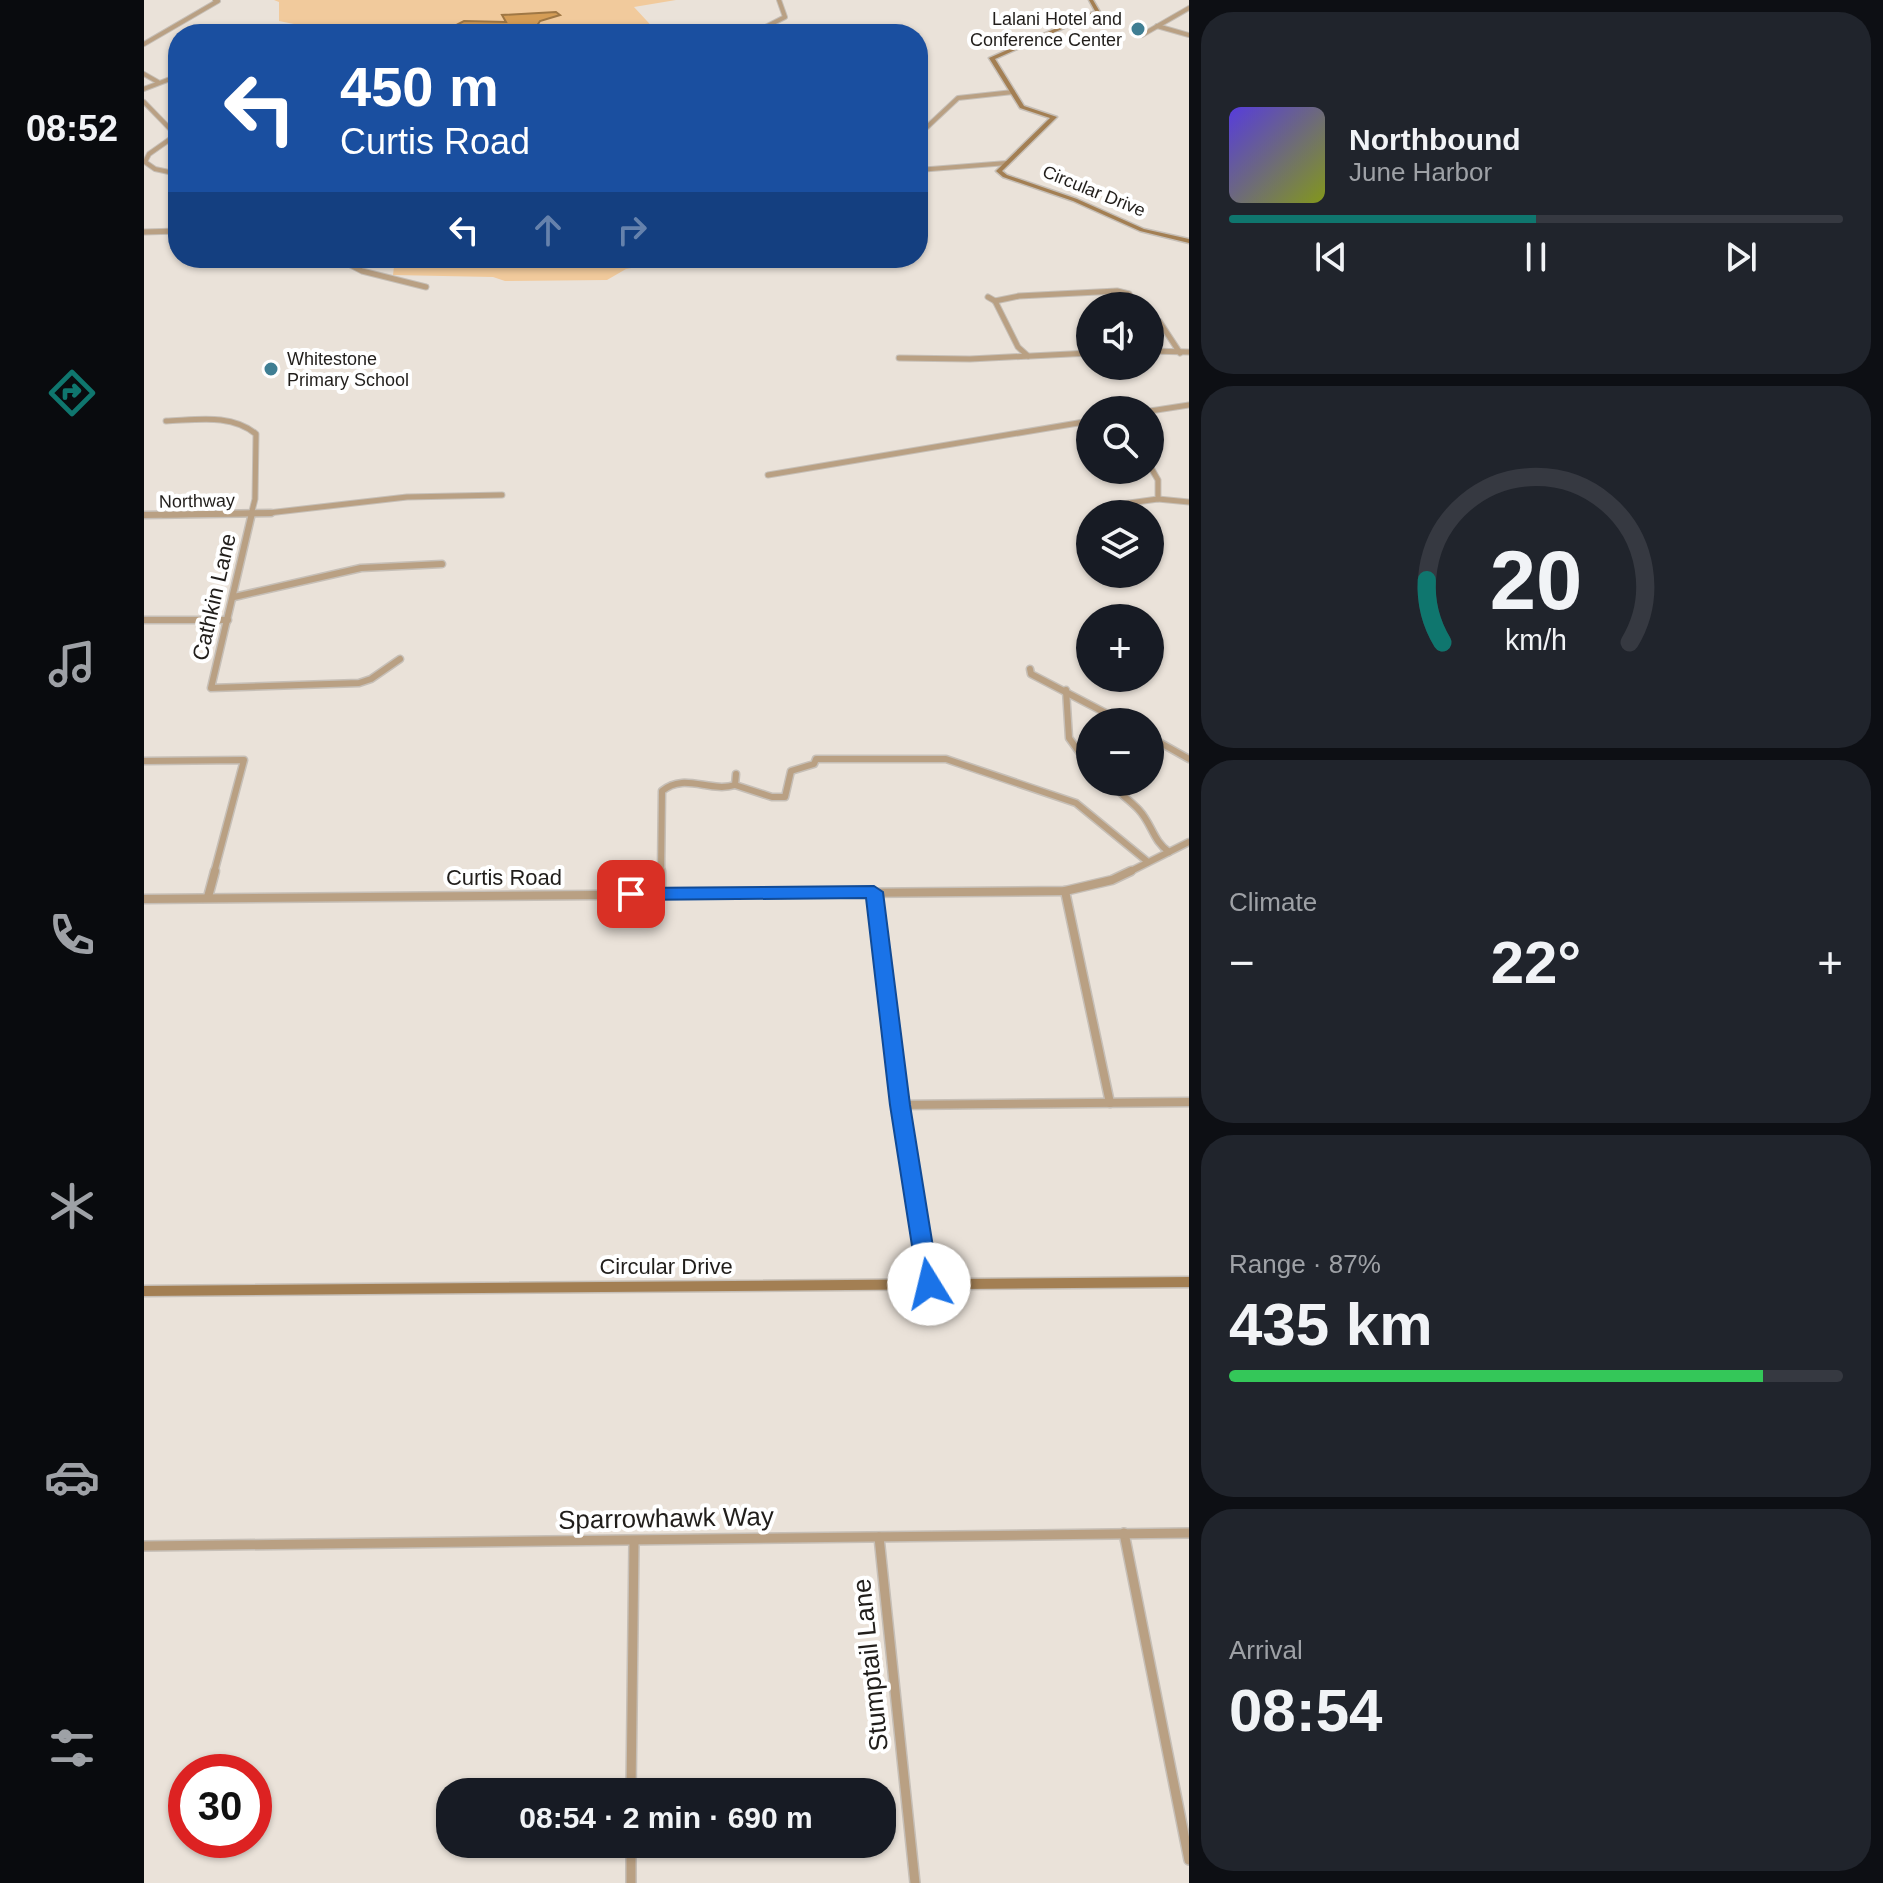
<!DOCTYPE html>
<html lang="en">
<head>
<meta charset="utf-8">
<style>
  :root { --surface:#171b24; --page:#20242c; --text:#f1f3f6; --muted:#9ea1a6; --line:#363941; --accent:#0f766e }
  body { margin:0; font-family:Arial,sans-serif; background:var(--page); color:var(--text); height:100vh; display:flex; flex-direction:column; font-size:30px; white-space:nowrap }
  * { box-sizing:border-box; margin:0 }
  p { font-size:26px; color:var(--muted) }
  .icon { flex:none; width:44px; height:44px; fill:none; stroke:currentColor; stroke-width:2; stroke-linecap:round; stroke-linejoin:round }
  .map { position:relative; flex:1; overflow:hidden }
  .details { display:flex; flex-direction:column; gap:12px; padding:12px; background:#0d0f14; width:694px }
  .details>* { flex:none }
  .guide { position:absolute; left:24px; top:24px; width:760px; height:244px; border-radius:32px; box-shadow:0 2px 6px #0004; background:#1a4fa0; color:#fff; overflow:hidden }
  .fabs { position:absolute; left:932px; top:292px; display:grid; gap:16px }
  .fabs a { display:grid; place-items:center; width:88px; height:88px; border-radius:50%; background:var(--surface); box-shadow:0 2px 6px #0004; font-size:40px }
  .speed { position:absolute; left:24px; top:1754px; display:flex; gap:16px; font-size:40px; font-weight:700; text-align:center }
  .speed>* { display:grid; place-content:center; width:104px; height:104px; border-radius:50%; background:var(--surface); box-shadow:0 2px 6px #0004; line-height:1 }
  .speed .limit { border:12px solid #d22; background:#fff; color:#111 }
  .pin { position:absolute; display:grid; place-items:center; width:68px; height:68px; color:#fff; margin:-34px; border-radius:16px; box-shadow:0 4px 12px #0006 }
  .me { position:absolute; width:88px; margin:-44px; rotate:351deg; stroke-linejoin:round; filter:drop-shadow(0 0 6px #0008) }
  .turn { display:flex; align-items:center; gap:28px; height:168px; padding:0 40px; font-size:36px }
  .turn .icon { width:104px; height:104px; stroke-width:2.5 }
  .turn b { display:block; font-size:56px; line-height:68px }
  .lanes { display:flex; align-items:center; height:76px; padding:0 40px; background:#0003; justify-content:center; gap:40px; direction:ltr }
  .lanes .off { opacity:.35 }
  .big { font-size:60px; font-weight:800; line-height:1.1 }
  .details .widget { flex:1; display:flex; flex-direction:column; justify-content:center; gap:12px; min-width:0; padding:0 28px; border-radius:32px; background:var(--page) }
  .details .dial { align-items:center; gap:0 }
  .dial svg { height:208px; overflow:visible; fill:none; stroke:var(--line); stroke-width:7; stroke-linecap:round; text-anchor:middle }
  .dial text { fill:var(--text); stroke:none }
  .song { display:flex; align-items:center; gap:24px }
  .cover { width:96px; height:96px; border-radius:12px; background:linear-gradient(135deg,hsl(250 70% 55%),hsl(70 70% 35%)) }
  .played { height:8px; border-radius:4px; background:linear-gradient(90deg,var(--accent) 50%,var(--line) 50%) }
  .keys { display:flex; justify-content:space-around; direction:ltr }
  .heat { display:flex; justify-content:space-between; align-items:center; font-size:44px; direction:ltr }
  .charge { height:12px; border-radius:6px; background:linear-gradient(90deg,#34c759 87%,var(--line) 0) }
  .trip { position:absolute; left:292px; top:1778px; width:460px; height:80px; border-radius:32px; background:var(--surface); box-shadow:0 2px 6px #0004; font-weight:800; line-height:80px; text-align:center }
  main { display:flex; flex:1; min-height:0 }
  .dock { display:flex; flex-direction:column; width:144px; justify-content:space-around; align-items:center; background:#090b0e; color:var(--muted) }
  .dock .icon { width:56px; height:56px }
  .dock .on { color:var(--accent) }
  .dock b { font-size:36px; color:var(--text) }
  .map>svg:first-child { display:block }
  .green { fill:#f1ca9c }
  .water { fill:#d59d56; stroke:#9f7744; stroke-width:2 }
  .lines { fill:none; stroke-linecap:round; stroke-linejoin:round }
  .street-far4-casing { stroke:#c6bfb7; stroke-width:6 }
  .street-far3-casing { stroke:#c6bfb7; stroke-width:7 }
  .street-far2-casing { stroke:#c6bfb7; stroke-width:9 }
  .street-far1-casing { stroke:#c6bfb7; stroke-width:11 }
  .street-casing { stroke:#c6bfb7; stroke-width:12 }
  .secondary-casing { stroke:#c6bfb7; stroke-width:3 }
  .street-far4 { stroke:#b9a083; stroke-width:4 }
  .street-far3 { stroke:#b9a083; stroke-width:5 }
  .street-far2 { stroke:#b9a083; stroke-width:6 }
  .street-far1 { stroke:#b9a083; stroke-width:8 }
  .street { stroke:#b9a083; stroke-width:9 }
  .secondary { fill:#a37f53; fill-rule:evenodd }
  .route { fill:#1a73e8; stroke:#114b97; stroke-width:2 }
  .poi-dot { fill:#3f7e93; stroke:#fff; stroke-width:3 }
  .labels { text-anchor:middle; dominant-baseline:central; stroke-width:8; stroke-linejoin:round; paint-order:stroke }
  .far-poi-label { font-size:18px; fill:#211e1b; stroke:#fff; text-anchor:end }
  .far-street-label { font-size:18px; fill:#211e1b; stroke:#fff }
  .street-label { font-size:22px; fill:#211e1b; stroke:#fff }
  .near-street-label { font-size:26px; fill:#211e1b; stroke:#fff }
</style>
</head>
<body>
<main>
<nav class="dock">
<b>08:52</b>
<svg class="icon on" aria-label="directions" viewBox="0 0 24 24"><path d="M12 3l9 9-9 9-9-9zM9 14v-3h6M13 9l2 2-2 2"/></svg>
<svg class="icon" aria-label="music" viewBox="0 0 24 24"><path d="M9 18V5l10-2v13"/><circle cx="6" cy="18" r="3"/><circle cx="16" cy="16" r="3"/></svg>
<svg class="icon" aria-label="phone" viewBox="0 0 24 24"><path d="M5 4h4l2 5-3 2q2 4 5 5l2-3 5 2v4C11 20 4 13 5 4z"/></svg>
<svg class="icon" aria-label="climate" viewBox="0 0 24 24"><path d="M12 3v18M4 7l16 10M4 17L20 7"/></svg>
<svg class="icon" aria-label="car" viewBox="0 0 24 24"><path d="M5 17H2v-5l4-1 3-4h7l3 4 3 1v5h-3M9 17h6M6 11h13"/><circle cx="7" cy="17" r="2"/><circle cx="17" cy="17" r="2"/></svg>
<svg class="icon" aria-label="filters" viewBox="0 0 24 24"><path d="M4 7h16M4 17h16"/><circle cx="9" cy="7" r="2"/><circle cx="15" cy="17" r="2"/></svg>
</nav>
<div class="map">
<svg width="1045" height="1883" viewBox="0 0 1045 1883">
  <rect width="100%" height="100%" fill="#eae2d9"/>
  <g class="green">
    <polygon points="130,0 532,0 490,7 515,34 162,34 150,24 135,21 135,2"/>
    <polygon points="251,258 525,258 525,261 482,269 463,280 361,281 349,277 249,275"/>
  </g>
  <polygon class="water" points="412,12 416,15 396,21 389,32 395,34 295,34 320,21 362,22 358,15"/>
  <g class="lines">
    <defs>
      <g id="street-far4">
        <polyline points="1013,26 1045,35"/>
        <polyline points="608,34 641,17 635,0"/>
        <polyline points="998,35 1045,8"/>
        <polyline points="0,44 74,1 71,0"/>
        <polyline points="0,74 14,82"/>
        <polyline points="0,89 34,76"/>
        <polyline points="0,102 32,135 5,154 1,162 11,169 34,174"/>
        <polyline points="774,131 783,127 814,98 869,92"/>
        <polyline points="774,170 863,163"/>
      </g>
      <g id="street-far3">
        <polyline points="0,232 34,231"/>
        <polyline points="193,258 218,271 282,287"/>
        <polyline points="844,297 851,301 874,347 884,356"/>
        <polyline points="851,301 875,296 973,291 985,294 993,306"/>
        <polyline points="1006,318 1015,321 1036,353"/>
        <polyline points="1006,351 1045,352"/>
        <polyline points="755,358 826,359 946,353"/>
        <polyline points="1006,411 1045,405"/>
        <path d="M 22,421 C 52,420 87,413 112,434 L 111,499 L 107,515"/>
        <polyline points="624,475 946,421"/>
        <polyline points="1014,499 1045,502"/>
        <polyline points="974,514 978,504 1014,499 1014,480 1006,466"/>
        <polyline points="19,515 124,513 263,497 358,495"/>
      </g>
      <g id="street-far2">
        <polyline points="108,513 67,688 215,683 227,679 256,659"/>
        <polyline points="0,515 127,513"/>
        <polyline points="1006,546 1006,550"/>
        <polyline points="90,597 217,568 298,564"/>
        <polyline points="0,620 84,620"/>
        <polyline points="886,669 887,674 979,722"/>
        <polyline points="922,690 925,738 946,767"/>
        <polyline points="1006,737 1045,759"/>
        <polyline points="0,761 100,760 70,873"/>
        <path d="M 969,782 C 976,796 985,799 995,810 C 1008,824 1009,841 1025,852"/>
        <polyline points="591,785 628,797 641,797 647,771 670,764 672,759 802,759 932,803 1004,862"/>
        <path d="M 517,873 L 518,791 C 540,772 566,793 591,785 L 592,774"/>
        <polyline points="983,873 1045,842"/>
      </g>
      <g id="street-far1">
        <polyline points="921,891 966,1103"/>
        <polyline points="730,892 756,1105 785,1284"/>
        <polyline points="517,894 517,871"/>
        <polyline points="64,897 71,871"/>
        <polyline points="0,899 921,891 968,880 987,871"/>
        <polyline points="756,1105 1045,1102"/>
      </g>
      <g id="street">
        <polyline points="980,1533 1045,1860"/>
        <polyline points="735,1537 771,1883"/>
        <polyline points="0,1546 1045,1533"/>
        <polyline points="487,1792 490,1542"/>
        <polyline points="487,1844 487,1883"/>
      </g>
      <g id="secondary">
        <polygon points="945,0 949,0 956,12 851,59 880,106 913,117 858,171 863,175 933,199 1000,229 1045,239 1045,243 996,231 929,201 859,177 852,171 906,118 876,108 845,58 951,11"/>
        <polygon points="1045,1277 1045,1287 0,1296 0,1286"/>
      </g>
    </defs>
    <use href="#street-far4" class="street-far4-casing"/>
    <use href="#street-far3" class="street-far3-casing"/>
    <use href="#street-far2" class="street-far2-casing"/>
    <use href="#street-far1" class="street-far1-casing"/>
    <use href="#street" class="street-casing"/>
    <use href="#secondary" class="secondary-casing"/>
    <use href="#street-far4" class="street-far4"/>
    <use href="#street-far3" class="street-far3"/>
    <use href="#street-far2" class="street-far2"/>
    <use href="#street-far1" class="street-far1"/>
    <use href="#street" class="street"/>
    <use href="#secondary" class="secondary"/>
  </g>
  <polygon class="route" points="730,886 739,892 766,1105 795,1284 792,1290 785,1293 777,1290 774,1284 746,1105 722,898 487,900 478,894 487,888"/>
  <g class="poi-dot">
    <circle cx="994" cy="29" r="8"/>
    <circle cx="127" cy="369" r="8"/>
  </g>
  <g class="labels">
    <g class="far-poi-label">
      <text x="978" y="19">Lalani Hotel and<tspan x="978" dy="21">Conference Center</tspan></text>
      <text x="143" y="359" text-anchor="start">Whitestone<tspan x="143" dy="21">Primary School</tspan></text>
    </g>
    <g class="far-street-label">
      <text transform="translate(950 191) rotate(22)">Circular Drive</text>
      <text transform="translate(53 501) rotate(-1)">Northway</text>
    </g>
    <g class="street-label">
      <text transform="translate(70 597) rotate(-77)">Cathkin Lane</text>
      <text x="360" y="877">Curtis Road</text>
      <text x="522" y="1266">Circular Drive</text>
    </g>
    <g class="near-street-label">
      <text transform="translate(522 1518) rotate(-1)">Sparrowhawk Way</text>
      <text transform="translate(726 1665) rotate(-96)">Stumptail Lane</text>
    </g>
  </g>
</svg>
<div class="fabs">
<a><svg class="icon" aria-label="sound" viewBox="0 0 24 24"><path d="M4 9h4l5-4v14l-5-4H4zM17 9q2 3 0 6"/></svg></a>
<a><svg class="icon" aria-label="search" viewBox="0 0 24 24"><circle cx="10" cy="10" r="6"/><path d="M15 15l6 6"/></svg></a>
<a><svg class="icon" aria-label="layers" viewBox="0 0 24 24"><path d="M12 4l9 5-9 5-9-5zM3 14l9 5 9-5"/></svg></a>
<a>+</a>
<a>−</a>
</div>
<div class="speed"><div class="limit">30</div></div>
<div class="pin" style="left:487px;top:894px;background:#d93025"><svg class="icon" aria-label="arrive" viewBox="0 0 24 24"><path d="M6 21V4h12l-3 4 3 4H6"/></svg></div>
<svg class="me" style="left:785px;top:1284px" viewBox="-20 -20 40 40"><circle r="19" fill="#fff"/><path d="M0-13L10 11 0 6-10 11z" fill="#1a73e8"/></svg>
<div class="trip">08:54 · 2 min · 690 m</div>
<div class="guide">
<div class="turn"><svg class="icon" aria-label="left" viewBox="0 0 24 24"><path d="M17 20v-9H6M10 6l-5 5 5 5"/></svg><div><b>450 m</b>Curtis Road</div></div>
<div class="lanes"><svg class="icon" aria-label="left" viewBox="0 0 24 24"><path d="M17 20v-9H6M10 6l-5 5 5 5"/></svg><svg class="icon off" aria-label="ahead" viewBox="0 0 24 24"><path d="M12 20V5M6 11l6-6 6 6"/></svg><svg class="icon off" aria-label="right" viewBox="0 0 24 24"><path d="M7 20v-9h11M14 6l5 5-5 5"/></svg></div>
</div>
</div>
<section class="details">
<div class="widget">
<div class="song"><i class="cover"></i><div><b>Northbound</b><p>June Harbor</p></div></div>
<div class="played"></div>
<div class="keys"><svg class="icon" aria-label="previous" viewBox="0 0 24 24"><path d="M18 5L8 12l10 7zM5 5v14"/></svg><svg class="icon" aria-label="pause" viewBox="0 0 24 24"><path d="M8 5v14M16 5v14"/></svg><svg class="icon" aria-label="next" viewBox="0 0 24 24"><path d="M6 5l10 7-10 7zM19 5v14"/></svg></div>
</div>
<div class="widget dial"><svg viewBox="0 0 100 80">
<path d="M14 69A42 42 0 1 1 86 69"/>
<path d="M14 69A42 42 0 0 1 8 45" stroke="#0f766e"/>
<text x="50" y="56" font-size="32" font-weight="700">20</text>
<text x="50" y="72" font-size="11">km/h</text>
</svg></div>
<div class="widget"><p>Climate</p>
<div class="heat"><a>−</a><b class="big">22°</b><a>+</a></div>
</div>
<div class="widget"><p>Range · 87%</p><b class="big">435 km</b><div class="charge"></div></div>
<div class="widget"><p>Arrival</p><b class="big">08:54</b></div>
</section>
</main>
</body>
</html>
